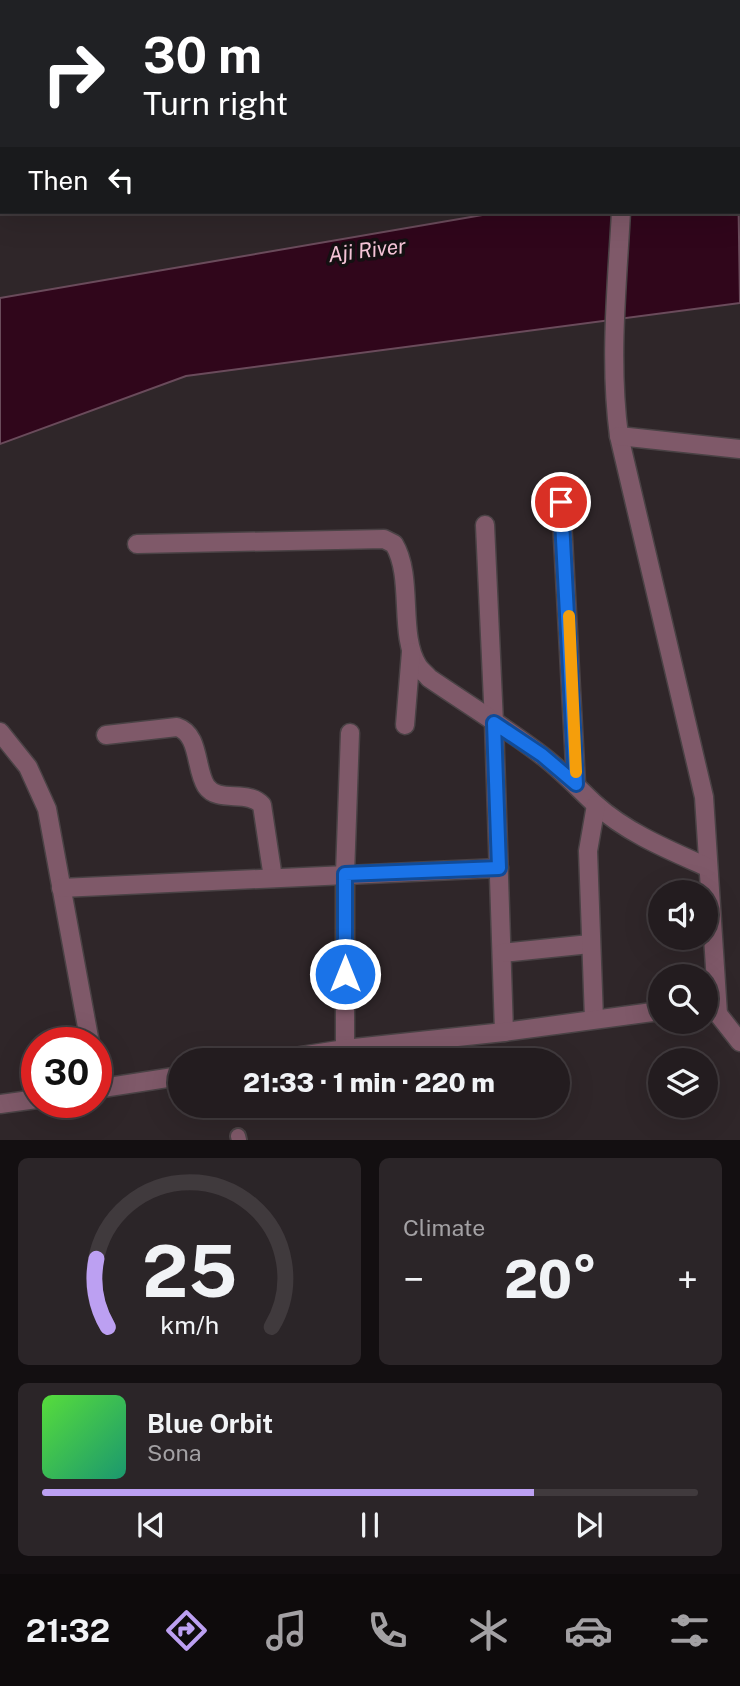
<!DOCTYPE html>
<html lang="en">
<head>
<meta charset="utf-8">
<style>
  :root { --surface:#231c1f; --page:#2b2528; --text:#f1f3f6; --muted:#a3a1a4; --line:#403a3d; --accent:#bca0f2 }
  body { margin:0; font-family:"Public Sans",sans-serif; background:var(--page); color:var(--text); height:100vh; display:flex; flex-direction:column; font-size:26px; white-space:nowrap }
  * { box-sizing:border-box; margin:0 }
  p { font-size:23px; color:var(--muted) }
  .icon { flex:none; width:38px; height:38px; fill:none; stroke:currentColor; stroke-width:2; stroke-linecap:round; stroke-linejoin:round }
  .map { position:relative; height:1140px; overflow:hidden }
  .side { display:flex; flex-direction:column; gap:18px; padding:18px; background:#130f11; flex:1 }
  .side>* { flex:none }
  .banner { position:absolute; left:0px; top:0px; width:740px; height:214px; box-shadow:0 7px 28px #0002,0 0 0 2px var(--line); background:#202124; color:#fff; overflow:hidden }
  .tools { position:absolute; left:648px; top:880px; display:grid; gap:14px }
  .tools a { display:grid; place-items:center; width:70px; height:70px; border-radius:50%; background:var(--surface); box-shadow:0 7px 28px #0002,0 0 0 2px var(--line); font-size:35px }
  .speed { position:absolute; left:21px; top:1027px; display:flex; gap:14px; font-size:35px; font-weight:700; text-align:center }
  .speed>* { display:grid; place-content:center; width:91px; height:91px; border-radius:50%; background:var(--surface); box-shadow:0 7px 28px #0002,0 0 0 2px var(--line); line-height:1 }
  .speed .limit { border:10px solid #d22; background:#fff; color:#111 }
  .pin { position:absolute; display:grid; place-items:center; width:60px; height:60px; color:#fff; margin:-30px; border:4px solid #fff; border-radius:50%; box-shadow:0 2px 7px #0007 }
  .me { position:absolute; width:77px; margin:-38px; rotate:0deg; stroke-linejoin:round; filter:drop-shadow(0 0 5px #0008) }
  .turn { display:flex; align-items:center; gap:24px; height:147px; padding:0 28px; font-size:32px }
  .turn .icon { width:91px; height:91px; stroke-width:2.5 }
  .turn b { display:block; font-size:49px; line-height:60px }
  .then { display:flex; align-items:center; height:66px; padding:0 28px; background:#0003; gap:14px; font-size:26px }
  .big { font-size:52px; font-weight:800; line-height:1.1 }
  .side .widget { flex:1; display:flex; flex-direction:column; justify-content:center; gap:10px; min-width:0; padding:0 24px; border-radius:10px; background:var(--page) }
  .side .dial { align-items:center; gap:0 }
  .dial svg { height:182px; overflow:visible; fill:none; stroke:var(--line); stroke-width:7; stroke-linecap:round; text-anchor:middle }
  .dial text { fill:var(--text); stroke:none }
  .song { display:flex; align-items:center; gap:21px }
  .cover { width:84px; height:84px; border-radius:10px; background:linear-gradient(135deg,hsl(110 70% 55%),hsl(160 70% 35%)) }
  .played { height:7px; border-radius:4px; background:linear-gradient(90deg,var(--accent) 75%,var(--line) 75%) }
  .keys { display:flex; justify-content:space-around; direction:ltr }
  .heat { display:flex; justify-content:space-between; align-items:center; font-size:38px; direction:ltr }
  .side .tiles { flex:1; display:grid; gap:18px; grid-template-columns:1fr 1fr }
  .widget:last-child { grid-column:span 2 }
  .trip { position:absolute; left:168px; top:1048px; width:402px; height:70px; border-radius:35px; background:var(--surface); box-shadow:0 7px 28px #0002,0 0 0 2px var(--line); font-weight:800; line-height:70px; text-align:center }
  .tab-bar { display:flex; height:112px; justify-content:space-around; align-items:center; background:#0e0b0c; color:var(--muted) }
  .tab-bar .icon { width:49px; height:49px }
  .tab-bar .current { color:var(--accent) }
  .tab-bar b { font-size:32px; color:var(--text) }
  .map>svg:first-child { display:block }
  .water { fill:#30061b; stroke:#6a4b5b; stroke-width:2 }
  .lines { fill:none; stroke-linecap:round; stroke-linejoin:round }
  .service-casing { stroke:#4a4245; stroke-width:18 }
  .minor-casing { stroke:#4a4245; stroke-width:21 }
  .service { stroke:#7f5969; stroke-width:14 }
  .minor { stroke:#7f5969; stroke-width:18 }
  .route-casing { stroke:#114b97; stroke-width:18 }
  .route { stroke:#1a73e8; stroke-width:12 }
  .slow { stroke:#f59e0b; stroke-width:12 }
  .labels { text-anchor:middle; dominant-baseline:central; stroke-width:7; stroke-linejoin:round; paint-order:stroke }
  .water-label { font-size:21px; font-style:italic; fill:#f5c4d7; stroke:#141012 }
</style>
</head>
<body>
<div class="map">
<svg width="740" height="1140" viewBox="0 0 740 1140">
  <rect width="100%" height="100%" fill="#2f2629"/>
  <polygon class="water" points="738,170 740,303 186,376 0,444 0,298 500,212 738,212"/>
  <g class="lines">
    <defs>
      <polyline id="service" points="238,1136 239,1140"/>
      <g id="minor">
        <polyline points="61,0 61,2"/>
        <polyline points="215,0 215,2"/>
        <polyline points="314,0 314,2"/>
        <polyline points="561,0 561,2"/>
        <polyline points="675,0 675,2"/>
        <polyline points="0,4 2,4"/>
        <polyline points="738,27 740,27"/>
        <path d="M 621,212 C 617,286 609,361 619,436 L 704,797 L 718,1014"/>
        <polyline points="619,436 740,449"/>
        <polyline points="560,482 576,784"/>
        <polyline points="485,525 494,723 504,1032"/>
        <path d="M 137,544 L 384,539 L 394,544 C 414,577 398,635 418,666 C 421,671 426,674 429,678 C 467,704 508,729 544,757 C 563,772 578,788 595,804 C 627,833 669,850 707,867"/>
        <polyline points="405,725 411,652"/>
        <polyline points="0,732 28,767 47,809 90,1043"/>
        <path d="M 106,735 L 177,727 C 200,734 195,769 206,786 C 218,804 248,789 262,805 L 273,878"/>
        <polyline points="61,888 499,868"/>
        <polyline points="502,953 590,944"/>
        <polyline points="705,1009 718,1014 740,1042"/>
        <polyline points="594,1019 588,851 596,805"/>
        <polyline points="345,1049 345,874 350,733"/>
        <polyline points="275,1060 345,1049 504,1032 660,1011"/>
        <polyline points="96,1089 180,1076"/>
        <polyline points="0,1104 37,1099"/>
      </g>
    </defs>
    <use href="#service" class="service-casing"/>
    <use href="#minor" class="minor-casing"/>
    <use href="#service" class="service"/>
    <use href="#minor" class="minor"/>
  </g>
  <g class="lines">
    <defs>
      <polyline id="route" points="345,974 345,874 499,868 494,723 542,755 576,784 561,502"/>
    </defs>
    <use href="#route" class="route-casing"/>
    <use href="#route" class="route"/>
    <polyline class="slow" points="569,616 576,772"/>
  </g>
  <g class="labels">
    <g class="water-label">
      <text transform="translate(367 250) rotate(-7)">Aji River</text>
    </g>
  </g>
</svg>
<div class="tools">
<a><svg class="icon" aria-label="sound" viewBox="0 0 24 24"><path d="M4 9h4l5-4v14l-5-4H4zM17 9q2 3 0 6"/></svg></a>
<a><svg class="icon" aria-label="search" viewBox="0 0 24 24"><circle cx="10" cy="10" r="6"/><path d="M15 15l6 6"/></svg></a>
<a><svg class="icon" aria-label="layers" viewBox="0 0 24 24"><path d="M12 4l9 5-9 5-9-5zM3 14l9 5 9-5"/></svg></a>
</div>
<div class="speed"><div class="limit">30</div></div>
<div class="pin" style="left:561px;top:502px;background:#d93025"><svg class="icon" aria-label="arrive" viewBox="0 0 24 24"><path d="M6 21V4h12l-3 4 3 4H6"/></svg></div>
<svg class="me" style="left:345px;top:974px" viewBox="-20 -20 40 40"><circle r="17" fill="#1a73e8" stroke="#fff" stroke-width="3"/><path d="M0-11L8 9 0 5-8 9z" fill="#fff"/></svg>
<div class="trip">21:33 · 1 min · 220 m</div>
<div class="banner">
<div class="turn"><svg class="icon" aria-label="right" viewBox="0 0 24 24"><path d="M7 20v-9h11M14 6l5 5-5 5"/></svg><div><b>30 m</b>Turn right</div></div>
<div class="then">Then<svg class="icon" aria-label="left" viewBox="0 0 24 24"><path d="M17 20v-9H6M10 6l-5 5 5 5"/></svg></div>
</div>
</div>
<section class="side">
<div class="tiles">
<div class="widget dial"><svg viewBox="0 0 100 80">
<path d="M14 69A42 42 0 1 1 86 69"/>
<path d="M14 69A42 42 0 0 1 9 39" stroke="#bca0f2"/>
<text x="50" y="56" font-size="32" font-weight="700">25</text>
<text x="50" y="72" font-size="11">km/h</text>
</svg></div>
<div class="widget"><p>Climate</p>
<div class="heat"><a>−</a><b class="big">20°</b><a>+</a></div>
</div>
<div class="widget">
<div class="song"><i class="cover"></i><div><b>Blue Orbit</b><p>Sona</p></div></div>
<div class="played"></div>
<div class="keys"><svg class="icon" aria-label="previous" viewBox="0 0 24 24"><path d="M18 5L8 12l10 7zM5 5v14"/></svg><svg class="icon" aria-label="pause" viewBox="0 0 24 24"><path d="M8 5v14M16 5v14"/></svg><svg class="icon" aria-label="next" viewBox="0 0 24 24"><path d="M6 5l10 7-10 7zM19 5v14"/></svg></div>
</div>
</div>
</section>
<nav class="tab-bar">
<b>21:32</b>
<svg class="icon current" aria-label="directions" viewBox="0 0 24 24"><path d="M12 3l9 9-9 9-9-9zM9 14v-3h6M13 9l2 2-2 2"/></svg>
<svg class="icon" aria-label="music" viewBox="0 0 24 24"><path d="M9 18V5l10-2v13"/><circle cx="6" cy="18" r="3"/><circle cx="16" cy="16" r="3"/></svg>
<svg class="icon" aria-label="phone" viewBox="0 0 24 24"><path d="M5 4h4l2 5-3 2q2 4 5 5l2-3 5 2v4C11 20 4 13 5 4z"/></svg>
<svg class="icon" aria-label="climate" viewBox="0 0 24 24"><path d="M12 3v18M4 7l16 10M4 17L20 7"/></svg>
<svg class="icon" aria-label="car" viewBox="0 0 24 24"><path d="M5 17H2v-5l4-1 3-4h7l3 4 3 1v5h-3M9 17h6M6 11h13"/><circle cx="7" cy="17" r="2"/><circle cx="17" cy="17" r="2"/></svg>
<svg class="icon" aria-label="filters" viewBox="0 0 24 24"><path d="M4 7h16M4 17h16"/><circle cx="9" cy="7" r="2"/><circle cx="15" cy="17" r="2"/></svg>
</nav>
</body>
</html>
